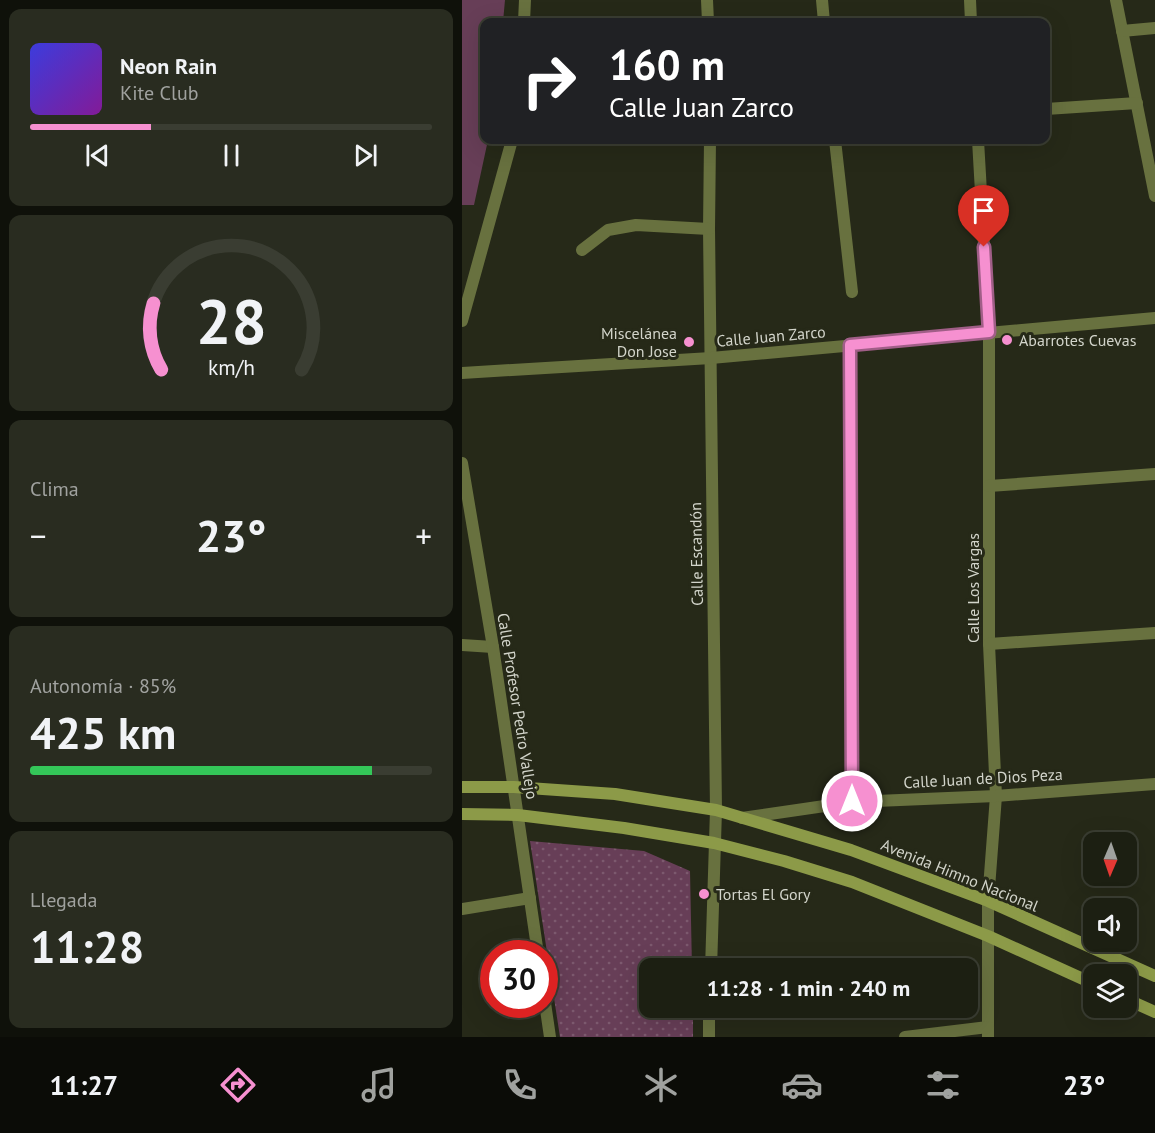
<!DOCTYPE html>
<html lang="es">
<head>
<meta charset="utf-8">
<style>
  :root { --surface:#1c1f12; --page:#292c20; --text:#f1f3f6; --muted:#a0a29f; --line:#3a3d32; --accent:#f690d0 }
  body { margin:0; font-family:"PT Sans",sans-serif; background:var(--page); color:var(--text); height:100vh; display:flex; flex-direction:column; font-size:22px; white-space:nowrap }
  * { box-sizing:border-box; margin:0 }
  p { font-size:20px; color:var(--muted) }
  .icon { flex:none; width:33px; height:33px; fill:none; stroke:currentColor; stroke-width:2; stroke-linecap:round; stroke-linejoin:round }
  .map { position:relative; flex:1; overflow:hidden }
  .side { display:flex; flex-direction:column; gap:9px; padding:9px; background:#0f110a; width:462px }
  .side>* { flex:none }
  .hud { position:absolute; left:18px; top:18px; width:570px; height:126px; border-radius:12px; box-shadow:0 6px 24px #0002,0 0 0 2px var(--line); background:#202124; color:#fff; overflow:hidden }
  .needle { width:39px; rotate:182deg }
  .controls { position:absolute; left:621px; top:832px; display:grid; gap:12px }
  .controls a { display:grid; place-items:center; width:54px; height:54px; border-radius:12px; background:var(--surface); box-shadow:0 6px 24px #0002,0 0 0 2px var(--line); font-size:30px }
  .speed { position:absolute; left:18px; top:940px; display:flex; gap:12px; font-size:30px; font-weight:700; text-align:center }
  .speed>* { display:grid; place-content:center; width:78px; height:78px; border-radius:50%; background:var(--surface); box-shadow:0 6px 24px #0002,0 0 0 2px var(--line); line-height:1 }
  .speed .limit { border:9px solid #d22; background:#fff; color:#111 }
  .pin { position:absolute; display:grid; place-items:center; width:51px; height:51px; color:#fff; margin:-62px -26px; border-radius:50% 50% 50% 0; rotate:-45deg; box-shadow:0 0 6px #0007 }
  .pin .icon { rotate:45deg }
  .me { position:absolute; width:66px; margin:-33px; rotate:0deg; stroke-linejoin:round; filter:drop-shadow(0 0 4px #0008) }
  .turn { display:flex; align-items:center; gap:21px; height:126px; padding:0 30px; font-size:27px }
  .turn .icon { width:78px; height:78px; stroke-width:2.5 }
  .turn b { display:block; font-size:42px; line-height:51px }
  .big { font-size:45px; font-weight:800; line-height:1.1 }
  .side .widget { flex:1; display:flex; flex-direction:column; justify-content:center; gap:9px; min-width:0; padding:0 21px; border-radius:12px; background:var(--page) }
  .side .dial { align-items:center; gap:0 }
  .dial svg { height:156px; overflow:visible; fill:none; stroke:var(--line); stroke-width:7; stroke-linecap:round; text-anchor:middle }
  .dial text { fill:var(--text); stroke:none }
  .song { display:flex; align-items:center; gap:18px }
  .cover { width:72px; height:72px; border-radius:9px; background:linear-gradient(135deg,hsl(240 70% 55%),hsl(290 70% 35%)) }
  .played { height:6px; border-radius:3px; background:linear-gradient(90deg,var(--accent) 30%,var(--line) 30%) }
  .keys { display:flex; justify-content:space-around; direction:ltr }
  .heat { display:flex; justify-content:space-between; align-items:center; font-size:33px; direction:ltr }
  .charge { height:9px; border-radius:4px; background:linear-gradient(90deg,#34c759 85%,var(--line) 0) }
  .trip { position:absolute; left:177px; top:958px; width:339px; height:60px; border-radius:12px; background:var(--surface); box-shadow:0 6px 24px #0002,0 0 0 2px var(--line); font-weight:800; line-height:60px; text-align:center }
  .tabs { display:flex; height:96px; justify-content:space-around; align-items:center; background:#0b0c07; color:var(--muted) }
  .tabs .icon { width:42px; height:42px }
  .tabs .current { color:var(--accent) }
  .tabs b { font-size:27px; color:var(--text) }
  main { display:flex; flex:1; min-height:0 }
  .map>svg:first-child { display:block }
  .green { fill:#673e57 }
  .park { fill:url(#park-dots) }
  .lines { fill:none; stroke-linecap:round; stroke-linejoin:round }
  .minor { stroke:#68713f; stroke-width:12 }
  .tertiary { stroke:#68713f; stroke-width:12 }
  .secondary { stroke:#8c9a48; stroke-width:12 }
  .route-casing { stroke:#a05e87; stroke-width:15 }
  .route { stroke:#f690d0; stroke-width:10 }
  .poi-dot { fill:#f690d0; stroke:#262918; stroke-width:2 }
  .labels { text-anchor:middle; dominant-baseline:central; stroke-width:6; stroke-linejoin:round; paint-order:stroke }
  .poi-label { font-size:16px; fill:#d2d4ca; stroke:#262918; text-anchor:start }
  .street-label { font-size:16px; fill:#d2d4ca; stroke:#262918 }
</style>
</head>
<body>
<main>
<section class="side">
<div class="widget">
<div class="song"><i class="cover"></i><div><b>Neon Rain</b><p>Kite Club</p></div></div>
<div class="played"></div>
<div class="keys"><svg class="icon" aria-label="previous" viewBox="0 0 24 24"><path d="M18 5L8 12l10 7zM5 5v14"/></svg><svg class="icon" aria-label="pause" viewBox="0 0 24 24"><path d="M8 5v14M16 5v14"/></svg><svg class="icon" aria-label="next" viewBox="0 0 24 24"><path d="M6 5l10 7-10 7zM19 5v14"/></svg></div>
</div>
<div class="widget dial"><svg viewBox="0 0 100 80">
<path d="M14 69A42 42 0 1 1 86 69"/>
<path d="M14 69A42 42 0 0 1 10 35" stroke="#f690d0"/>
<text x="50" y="56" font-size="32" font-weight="700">28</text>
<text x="50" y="72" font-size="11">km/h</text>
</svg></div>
<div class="widget"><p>Clima</p>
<div class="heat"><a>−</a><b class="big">23°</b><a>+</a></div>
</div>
<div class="widget"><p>Autonomía · 85%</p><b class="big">425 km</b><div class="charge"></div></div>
<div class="widget"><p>Llegada</p><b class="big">11:28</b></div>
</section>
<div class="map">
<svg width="693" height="1037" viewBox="0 0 693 1037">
  <defs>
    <pattern id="park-dots" width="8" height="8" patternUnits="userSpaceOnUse" patternTransform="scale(1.5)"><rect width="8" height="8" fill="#673e57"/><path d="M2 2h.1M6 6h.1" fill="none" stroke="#7c596e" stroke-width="1.8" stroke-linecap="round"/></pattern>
  </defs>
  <rect width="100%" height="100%" fill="#262918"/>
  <polygon class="green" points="0,0 43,0 41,22 22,22 22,140 26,140 12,205 0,205"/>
  <polygon class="park" points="68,841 182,851 228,871 230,969 188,969 188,1008 231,1008 231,1037 98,1037"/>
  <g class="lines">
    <g class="minor">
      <polyline points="245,0 246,22"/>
      <polyline points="360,0 362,22"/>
      <polyline points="508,0 509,22"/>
      <polyline points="654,0 693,196"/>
      <polyline points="660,31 693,28"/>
      <polyline points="584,109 675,103"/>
      <polyline points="248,140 247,229 254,810 249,969"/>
      <polyline points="373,140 390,292"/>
      <polyline points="516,140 527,332 527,644 534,796 526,901 526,1037"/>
      <polyline points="120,250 146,230 174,225 247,229"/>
      <polyline points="388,345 390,802"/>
      <polyline points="0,373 249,358 693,318"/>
      <polyline points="527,486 693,474"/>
      <polyline points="527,644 693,633"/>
      <polyline points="0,645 31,647"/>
      <polyline points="280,818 390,802 534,796 693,784"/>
      <polyline points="0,909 68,898"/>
      <polyline points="247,1037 247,1008"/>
      <polyline points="443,1037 526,1027"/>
    </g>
    <g class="tertiary">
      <polyline points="62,22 63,0"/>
      <polyline points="0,321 50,140"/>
      <polyline points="0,463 31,647 76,954"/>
      <polyline points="82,996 88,1037"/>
    </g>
    <g class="secondary">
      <polyline points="0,787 52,787 153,794 254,810 389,850 526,901 693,976"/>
      <polyline points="0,814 56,815 162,828 252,843 322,861 390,882 526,936 632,984"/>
      <polyline points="664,999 693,1012"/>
    </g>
  </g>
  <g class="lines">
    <defs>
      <polyline id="route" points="390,801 388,345 527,332 522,247"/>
    </defs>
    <use href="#route" class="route-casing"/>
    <use href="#route" class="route"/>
  </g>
  <g class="poi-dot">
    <circle cx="545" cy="340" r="6"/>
    <circle cx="227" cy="342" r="6"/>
    <circle cx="242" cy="894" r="6"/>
  </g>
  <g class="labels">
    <g class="poi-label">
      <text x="215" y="333" text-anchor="end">Miscelánea<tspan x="215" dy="18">Don Jose</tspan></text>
      <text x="557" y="340">Abarrotes Cuevas</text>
      <text x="254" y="894">Tortas El Gory</text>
    </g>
    <g class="street-label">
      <text transform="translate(309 336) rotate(-5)">Calle Juan Zarco</text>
      <text transform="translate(234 554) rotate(-91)">Calle Escandón</text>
      <text transform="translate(511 588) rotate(-90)">Calle Los Vargas</text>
      <text transform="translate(56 706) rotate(81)">Calle Profesor Pedro Vallejo</text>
      <text transform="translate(521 778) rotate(-3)">Calle Juan de Dios Peza</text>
      <text transform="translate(498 875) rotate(22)">Avenida Himno Nacional</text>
    </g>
  </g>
</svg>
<div class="controls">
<a><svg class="needle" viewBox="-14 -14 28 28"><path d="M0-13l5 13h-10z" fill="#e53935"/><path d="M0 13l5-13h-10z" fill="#a0a29f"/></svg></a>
<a><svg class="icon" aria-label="sound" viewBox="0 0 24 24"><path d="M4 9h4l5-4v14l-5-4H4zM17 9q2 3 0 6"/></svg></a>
<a><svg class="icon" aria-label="layers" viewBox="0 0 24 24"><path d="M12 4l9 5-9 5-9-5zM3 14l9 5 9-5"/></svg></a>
</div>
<div class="speed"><div class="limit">30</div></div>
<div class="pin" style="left:522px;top:247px;background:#d93025"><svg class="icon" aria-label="arrive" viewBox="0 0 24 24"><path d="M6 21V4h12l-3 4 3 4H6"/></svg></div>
<svg class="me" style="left:390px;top:801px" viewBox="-20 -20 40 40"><circle r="17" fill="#f690d0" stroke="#fff" stroke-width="3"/><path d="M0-11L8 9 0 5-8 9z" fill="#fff"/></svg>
<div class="trip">11:28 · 1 min · 240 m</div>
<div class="hud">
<div class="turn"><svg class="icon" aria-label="right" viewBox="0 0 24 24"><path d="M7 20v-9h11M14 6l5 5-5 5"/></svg><div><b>160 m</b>Calle Juan Zarco</div></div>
</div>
</div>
</main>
<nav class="tabs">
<b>11:27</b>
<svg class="icon current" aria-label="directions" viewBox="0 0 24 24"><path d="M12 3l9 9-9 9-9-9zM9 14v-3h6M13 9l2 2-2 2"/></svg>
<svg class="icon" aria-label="music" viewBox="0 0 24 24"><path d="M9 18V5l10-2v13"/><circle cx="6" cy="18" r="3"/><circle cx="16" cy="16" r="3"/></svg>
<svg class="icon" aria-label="phone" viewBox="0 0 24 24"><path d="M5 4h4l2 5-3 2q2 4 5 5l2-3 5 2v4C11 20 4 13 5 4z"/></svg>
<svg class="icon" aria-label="climate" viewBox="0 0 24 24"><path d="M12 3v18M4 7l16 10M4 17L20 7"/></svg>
<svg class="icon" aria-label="car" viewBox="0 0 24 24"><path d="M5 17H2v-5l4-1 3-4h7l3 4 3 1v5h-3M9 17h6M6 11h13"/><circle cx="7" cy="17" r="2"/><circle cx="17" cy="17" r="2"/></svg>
<svg class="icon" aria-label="filters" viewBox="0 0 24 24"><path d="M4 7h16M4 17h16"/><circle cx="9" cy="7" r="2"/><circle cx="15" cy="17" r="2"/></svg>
<b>23°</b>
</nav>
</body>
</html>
